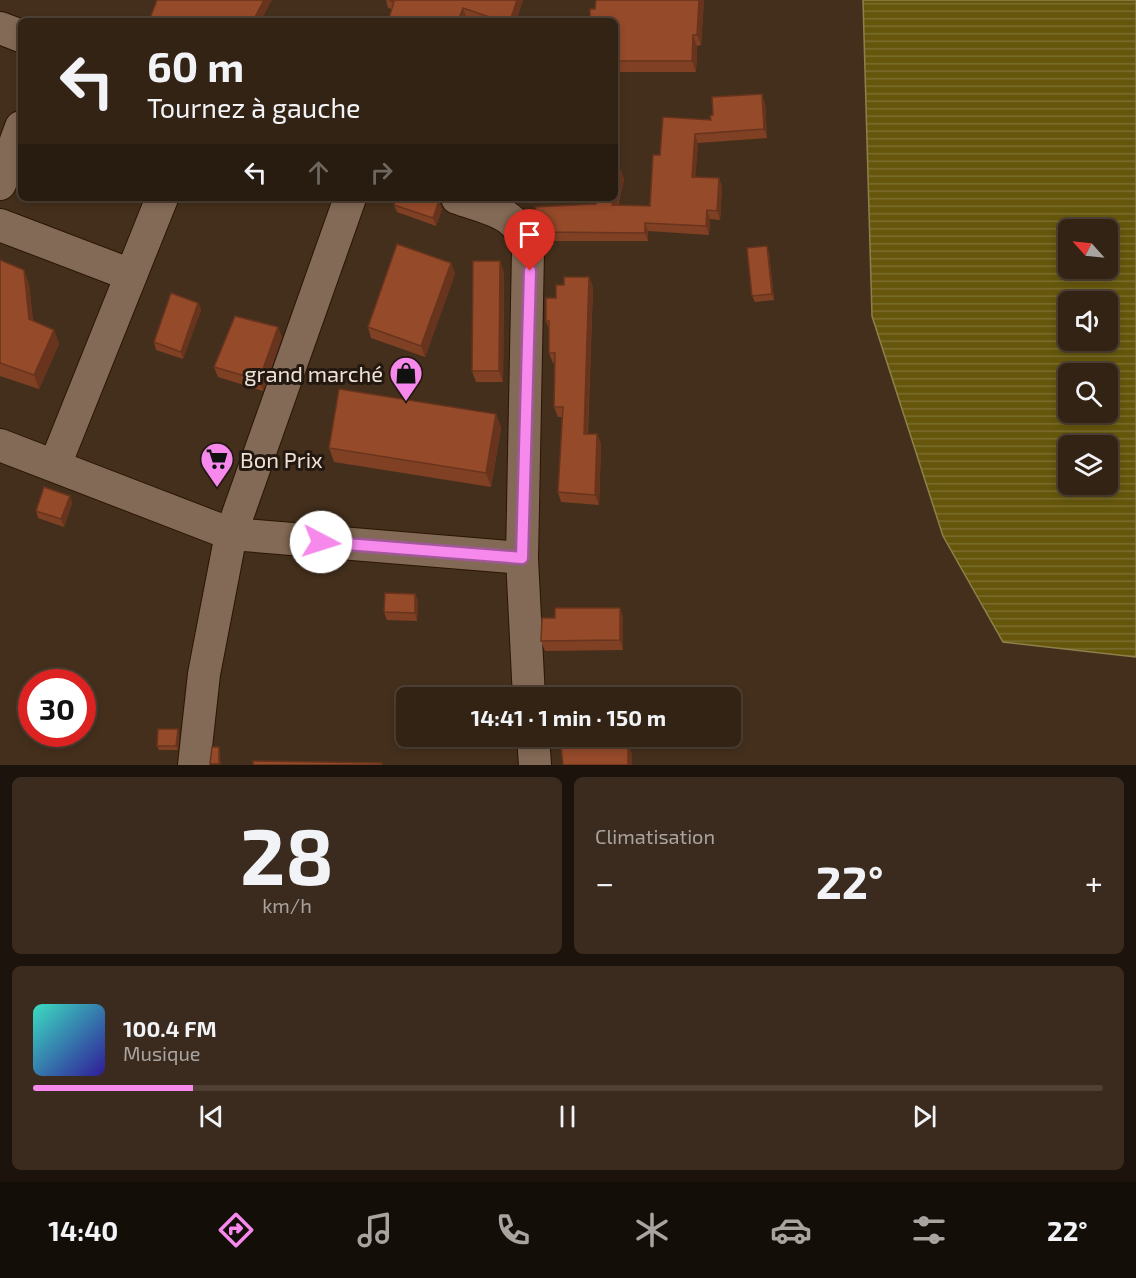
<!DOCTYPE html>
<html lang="fr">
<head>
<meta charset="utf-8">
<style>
  :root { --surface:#332315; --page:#3b2b1e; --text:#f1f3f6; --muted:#a9a4a0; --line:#4e4034; --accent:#f788ec }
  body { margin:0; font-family:"Exo 2",sans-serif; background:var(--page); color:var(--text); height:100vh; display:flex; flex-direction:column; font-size:22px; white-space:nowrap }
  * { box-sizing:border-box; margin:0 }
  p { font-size:20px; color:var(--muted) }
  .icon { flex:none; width:33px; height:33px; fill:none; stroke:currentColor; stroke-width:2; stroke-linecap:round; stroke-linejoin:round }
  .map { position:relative; height:765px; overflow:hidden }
  .drawer { display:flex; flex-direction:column; gap:12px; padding:12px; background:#1c130c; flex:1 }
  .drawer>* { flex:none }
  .guide { position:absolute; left:18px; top:18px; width:600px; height:183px; border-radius:9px; box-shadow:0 3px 9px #0003,0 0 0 2px var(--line); background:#332315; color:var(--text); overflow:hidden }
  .needle { width:39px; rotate:297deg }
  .buttons { position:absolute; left:1058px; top:219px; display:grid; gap:12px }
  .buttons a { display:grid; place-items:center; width:60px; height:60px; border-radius:9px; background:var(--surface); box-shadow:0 3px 9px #0003,0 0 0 2px var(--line); font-size:30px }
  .speed { position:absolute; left:18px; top:669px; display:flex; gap:12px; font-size:30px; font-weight:700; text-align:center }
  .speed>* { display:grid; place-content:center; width:78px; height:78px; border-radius:50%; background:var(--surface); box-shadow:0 3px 9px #0003,0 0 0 2px var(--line); line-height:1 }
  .speed .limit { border:9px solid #d22; background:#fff; color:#111 }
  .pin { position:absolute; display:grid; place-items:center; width:51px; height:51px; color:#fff; margin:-62px -26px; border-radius:50% 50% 50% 0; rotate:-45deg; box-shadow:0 0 6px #0007 }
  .pin .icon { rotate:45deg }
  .me { position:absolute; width:66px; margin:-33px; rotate:95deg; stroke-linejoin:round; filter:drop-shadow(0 0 4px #0008) }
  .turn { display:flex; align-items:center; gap:21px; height:126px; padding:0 30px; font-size:27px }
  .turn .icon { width:78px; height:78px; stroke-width:2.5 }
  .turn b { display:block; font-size:42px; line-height:51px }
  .lanes { display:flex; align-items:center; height:57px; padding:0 30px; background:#0003; justify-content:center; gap:30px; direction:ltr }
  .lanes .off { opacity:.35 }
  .big { font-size:45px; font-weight:700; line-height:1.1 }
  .drawer .card { flex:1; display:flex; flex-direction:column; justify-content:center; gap:9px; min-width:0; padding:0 21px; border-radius:9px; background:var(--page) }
  .drawer .dial { align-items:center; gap:0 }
  .dial b { font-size:78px; line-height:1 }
  .song { display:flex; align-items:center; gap:18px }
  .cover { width:72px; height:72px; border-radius:9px; background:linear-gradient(135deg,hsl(170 70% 55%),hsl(250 70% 35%)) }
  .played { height:6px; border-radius:3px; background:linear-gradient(90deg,var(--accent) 15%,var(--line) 15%) }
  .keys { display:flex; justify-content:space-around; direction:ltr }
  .heat { display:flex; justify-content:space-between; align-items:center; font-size:33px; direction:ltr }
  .drawer .tiles { flex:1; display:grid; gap:12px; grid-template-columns:1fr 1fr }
  .card:last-child { grid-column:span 2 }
  .trip { position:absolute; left:396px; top:687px; width:345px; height:60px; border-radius:9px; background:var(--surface); box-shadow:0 3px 9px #0003,0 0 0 2px var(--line); font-weight:700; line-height:60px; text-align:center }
  .dock { display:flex; height:96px; justify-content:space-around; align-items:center; background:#140e08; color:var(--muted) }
  .dock .icon { width:42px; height:42px }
  .dock .current { color:var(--accent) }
  .dock b { font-size:27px; color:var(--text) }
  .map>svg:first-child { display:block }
  .water { fill:url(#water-rules); stroke:#8e8049; stroke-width:1.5; fill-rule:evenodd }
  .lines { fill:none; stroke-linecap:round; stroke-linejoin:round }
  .minor-casing { stroke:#2a1604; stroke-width:34 }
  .minor { stroke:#836a56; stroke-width:32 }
  .wall { fill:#804024 }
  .shaded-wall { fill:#68341d }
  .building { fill:#954a2a; stroke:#68341d; stroke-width:1.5 }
  .route-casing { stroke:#a15899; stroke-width:15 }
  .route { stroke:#f788ec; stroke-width:10 }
  .labels { text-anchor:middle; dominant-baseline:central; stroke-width:6; stroke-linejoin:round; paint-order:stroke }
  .poi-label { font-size:22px; fill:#efe1d6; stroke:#231911; text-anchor:end }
</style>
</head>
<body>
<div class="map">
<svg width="1136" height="765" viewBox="0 0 1136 765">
  <defs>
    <pattern id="water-rules" width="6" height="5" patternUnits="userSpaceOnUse" patternTransform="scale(1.5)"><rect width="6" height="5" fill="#65560c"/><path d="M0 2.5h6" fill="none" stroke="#7b6e2f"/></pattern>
  </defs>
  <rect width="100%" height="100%" fill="#442f1c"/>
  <path class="water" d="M 863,0 L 1136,0 L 1136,657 L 1003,642 L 943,536 L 872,316 ZM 1068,230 L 1107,230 L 1107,268 L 1068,268 ZM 1068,302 L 1107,302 L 1107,340 L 1068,340 ZM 1068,374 L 1107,374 L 1107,412 L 1068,412 ZM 1068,446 L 1107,446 L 1107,484 L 1068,484 Z"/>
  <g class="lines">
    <defs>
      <g id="minor">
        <polyline points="0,28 21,36"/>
        <polyline points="0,184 21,127"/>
        <path d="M 457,198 C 491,210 520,212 528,251 L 522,558 L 529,698"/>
        <polyline points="0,225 131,275"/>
        <polyline points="0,445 231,534 522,558"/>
        <polyline points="55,465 162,198"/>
        <polyline points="533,736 535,765"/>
        <polyline points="194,765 204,674 231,534 350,198"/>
      </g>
    </defs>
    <use href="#minor" class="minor-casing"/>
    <use href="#minor" class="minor"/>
  </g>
  <g class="wall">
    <polygon points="386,0 523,0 516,21 478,21 466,17 464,21 388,21 392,9 388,8"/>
    <polygon points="596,0 704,0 701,45 697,46 696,72 615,72 615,21 595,9"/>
    <polygon points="765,103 767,138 698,143 695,177 719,178 722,187 720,220 710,219 709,235 648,231 648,241 544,241 541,232 596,204 621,171 624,180 618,206 650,206 660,155 711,120"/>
    <polygon points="439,201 442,209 436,226 397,212 394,205"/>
    <polygon points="767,246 769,253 774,300 755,302 752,296"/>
    <polygon points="0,260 24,270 29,284 33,321 54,330 59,344 39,389 0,376"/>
    <polygon points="451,263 455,274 425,357 371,338 368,327"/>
    <polygon points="504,272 503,382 476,382 472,371"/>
    <polygon points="589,277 593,287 588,434 597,434 601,444 599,505 561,502 558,492 562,417 558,417 554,407 555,363 553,363 549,353 549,330 546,321 556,298 564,285"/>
    <polygon points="198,303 201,310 183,359 156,350 154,342"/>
    <polygon points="282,337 263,391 218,377 214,367"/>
    <polygon points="496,414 501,428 491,487 334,462 329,448"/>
    <polygon points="70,496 72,503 64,527 38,518 36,511"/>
    <polygon points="415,594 418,601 417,621 387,620 384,612"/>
    <polygon points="620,608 623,618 623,650 545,651 541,641 555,618"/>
    <polygon points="179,733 178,750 159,750 157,746"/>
  </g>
  <g class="shaded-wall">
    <polygon points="264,0 272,0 261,21 253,21"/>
    <polygon points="517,0 523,0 516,21 510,21"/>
    <polygon points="699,0 704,0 701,45 697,35"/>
    <polygon points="463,8 466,17 464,21 458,21"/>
    <polygon points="693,35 697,46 696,72 692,61"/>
    <polygon points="762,94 765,103 767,138 764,129"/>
    <polygon points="695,134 698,143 695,185 692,177"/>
    <polygon points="621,171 624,180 615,214 612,205 614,198 615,198 615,194"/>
    <polygon points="719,178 722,187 720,220 717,211"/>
    <polygon points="439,201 442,209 436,226 433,218"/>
    <polygon points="707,210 710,219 709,235 706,226"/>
    <polygon points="645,223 648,231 648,241 645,233"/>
    <polygon points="767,246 769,253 774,300 772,294"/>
    <polygon points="500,261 504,272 503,382 499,371"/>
    <polygon points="451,263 455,274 425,357 421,346"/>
    <polygon points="24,270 29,284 34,333 29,319"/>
    <polygon points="589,277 593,287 587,444 584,434"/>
    <polygon points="198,303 201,310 183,359 181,352"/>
    <polygon points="278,327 282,337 263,391 259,380"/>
    <polygon points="54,330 59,344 39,389 34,375"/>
    <polygon points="496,414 501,428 491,487 486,473"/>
    <polygon points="597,434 601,444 599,505 595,495"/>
    <polygon points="70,496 72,503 64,527 61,519"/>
    <polygon points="415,594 418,601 417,621 415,613"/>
    <polygon points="620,608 623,618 623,650 620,640"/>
    <polygon points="178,729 179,733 178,750 176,746"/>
    <polygon points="609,736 612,736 613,754 609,744"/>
    <polygon points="628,743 632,754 632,765 628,765"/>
    <polygon points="219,747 220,751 221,765 219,764"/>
  </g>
  <g class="building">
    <polygon points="157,0 264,0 253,21 149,21"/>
    <polygon points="389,0 517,0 510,21 501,21 463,8 458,21 388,21 394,2"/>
    <polygon points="596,0 699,0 697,35 693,35 692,61 615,61 615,21 590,21 590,9 595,9"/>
    <polygon points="762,94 764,129 695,134 692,177 719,178 717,211 707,210 706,226 645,223 645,233 541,232 535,207 596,204 597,198 614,198 612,205 650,206 653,155 660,155 663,117 711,120 710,116 713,115 712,97"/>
    <polygon points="615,169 621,171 615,194"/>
    <polygon points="396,198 429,198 439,201 433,218 394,205"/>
    <polygon points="397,244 451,263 421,346 368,327"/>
    <polygon points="767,246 772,294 752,296 747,248"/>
    <polygon points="0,260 24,270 29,319 54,330 34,375 0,363"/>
    <polygon points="473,261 500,261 499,371 472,371"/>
    <polygon points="564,277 589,277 584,434 597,434 595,495 558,492 563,407 554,407 555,353 549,353 549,321 546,321 546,298 556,298 556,285 564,285"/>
    <polygon points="171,293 198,303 181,352 154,342"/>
    <polygon points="235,316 278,327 259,380 214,367"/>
    <polygon points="339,389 496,414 486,473 329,448"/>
    <polygon points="44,487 70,496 61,519 36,511"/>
    <polygon points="385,593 415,594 415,613 384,612"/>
    <polygon points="555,608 620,608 620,640 541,641 542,618 555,618"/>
    <polygon points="158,729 178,729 176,746 157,746"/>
    <polygon points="560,736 609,736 609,744 628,743 628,765 563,765"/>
    <polygon points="212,747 219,747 219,764 210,764"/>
    <polygon points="253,761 382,763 382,765 253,765"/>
  </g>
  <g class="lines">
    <defs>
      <polyline id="route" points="321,542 522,558 530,271"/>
    </defs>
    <use href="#route" class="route-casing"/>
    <use href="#route" class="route"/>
  </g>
  <defs>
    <symbol id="shop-pin" viewBox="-11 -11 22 30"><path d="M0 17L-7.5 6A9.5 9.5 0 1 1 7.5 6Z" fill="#f788ec" stroke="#231911"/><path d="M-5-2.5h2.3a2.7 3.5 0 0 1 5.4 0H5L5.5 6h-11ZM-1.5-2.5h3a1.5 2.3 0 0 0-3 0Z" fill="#111"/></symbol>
    <symbol id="supermarket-pin" viewBox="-11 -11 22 30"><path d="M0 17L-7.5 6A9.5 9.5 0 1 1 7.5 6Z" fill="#f788ec" stroke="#231911"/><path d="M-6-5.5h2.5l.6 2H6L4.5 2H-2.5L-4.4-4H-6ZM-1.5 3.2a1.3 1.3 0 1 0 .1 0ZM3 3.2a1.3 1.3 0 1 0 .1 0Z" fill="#111"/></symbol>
  </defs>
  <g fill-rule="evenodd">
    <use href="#shop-pin" x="387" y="354" width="38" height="52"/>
    <use href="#supermarket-pin" x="198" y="440" width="38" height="52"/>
  </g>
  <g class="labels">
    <g class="poi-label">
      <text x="383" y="373">grand marché</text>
      <text x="240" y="459" text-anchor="start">Bon Prix</text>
    </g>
  </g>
</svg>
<div class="buttons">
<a><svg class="needle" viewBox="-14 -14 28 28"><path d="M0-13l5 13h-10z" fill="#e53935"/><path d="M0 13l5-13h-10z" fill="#a9a4a0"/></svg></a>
<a><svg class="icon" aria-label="sound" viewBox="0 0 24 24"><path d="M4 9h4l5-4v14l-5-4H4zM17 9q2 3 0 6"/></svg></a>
<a><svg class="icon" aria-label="search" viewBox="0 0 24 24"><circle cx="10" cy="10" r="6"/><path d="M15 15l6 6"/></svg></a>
<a><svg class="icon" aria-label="layers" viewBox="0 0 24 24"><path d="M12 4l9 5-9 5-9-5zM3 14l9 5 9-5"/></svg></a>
</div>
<div class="speed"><div class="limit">30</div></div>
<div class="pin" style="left:530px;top:271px;background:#d93025"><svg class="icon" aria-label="arrive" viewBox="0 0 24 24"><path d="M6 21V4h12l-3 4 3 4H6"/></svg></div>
<svg class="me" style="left:321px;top:542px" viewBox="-20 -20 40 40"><circle r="19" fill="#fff"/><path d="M0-13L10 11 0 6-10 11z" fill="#f788ec"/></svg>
<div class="trip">14:41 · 1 min · 150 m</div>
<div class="guide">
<div class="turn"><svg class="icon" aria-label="left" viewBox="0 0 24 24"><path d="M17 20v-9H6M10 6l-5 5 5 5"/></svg><div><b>60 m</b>Tournez à gauche</div></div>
<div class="lanes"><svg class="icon" aria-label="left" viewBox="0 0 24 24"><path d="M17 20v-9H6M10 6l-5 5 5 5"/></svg><svg class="icon off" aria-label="ahead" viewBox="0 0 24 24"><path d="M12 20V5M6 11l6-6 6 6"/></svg><svg class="icon off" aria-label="right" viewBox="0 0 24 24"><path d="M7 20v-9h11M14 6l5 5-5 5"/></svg></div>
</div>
</div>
<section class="drawer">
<div class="tiles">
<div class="card dial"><b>28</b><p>km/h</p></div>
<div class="card"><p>Climatisation</p>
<div class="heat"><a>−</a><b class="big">22°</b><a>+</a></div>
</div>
<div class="card">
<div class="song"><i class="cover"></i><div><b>100.4 FM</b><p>Musique</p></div></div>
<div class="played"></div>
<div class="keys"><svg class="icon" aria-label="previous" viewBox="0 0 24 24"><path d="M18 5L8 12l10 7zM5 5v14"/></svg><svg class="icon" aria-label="pause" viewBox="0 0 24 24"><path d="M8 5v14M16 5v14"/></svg><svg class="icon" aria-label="next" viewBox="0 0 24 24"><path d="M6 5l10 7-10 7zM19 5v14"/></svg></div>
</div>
</div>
</section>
<nav class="dock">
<b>14:40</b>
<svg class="icon current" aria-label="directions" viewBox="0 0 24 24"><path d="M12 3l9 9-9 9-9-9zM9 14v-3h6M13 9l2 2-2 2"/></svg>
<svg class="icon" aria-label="music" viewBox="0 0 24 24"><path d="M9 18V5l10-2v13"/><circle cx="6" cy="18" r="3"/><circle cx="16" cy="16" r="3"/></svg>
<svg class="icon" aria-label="phone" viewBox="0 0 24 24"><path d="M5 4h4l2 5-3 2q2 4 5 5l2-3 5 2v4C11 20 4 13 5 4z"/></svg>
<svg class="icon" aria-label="climate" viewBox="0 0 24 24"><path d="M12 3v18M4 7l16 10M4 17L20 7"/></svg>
<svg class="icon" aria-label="car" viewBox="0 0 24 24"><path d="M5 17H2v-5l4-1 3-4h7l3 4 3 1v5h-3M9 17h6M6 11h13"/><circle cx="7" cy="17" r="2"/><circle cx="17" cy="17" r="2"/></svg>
<svg class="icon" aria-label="filters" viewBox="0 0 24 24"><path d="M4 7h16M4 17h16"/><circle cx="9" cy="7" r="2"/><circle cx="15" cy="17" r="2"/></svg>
<b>22°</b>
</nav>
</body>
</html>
